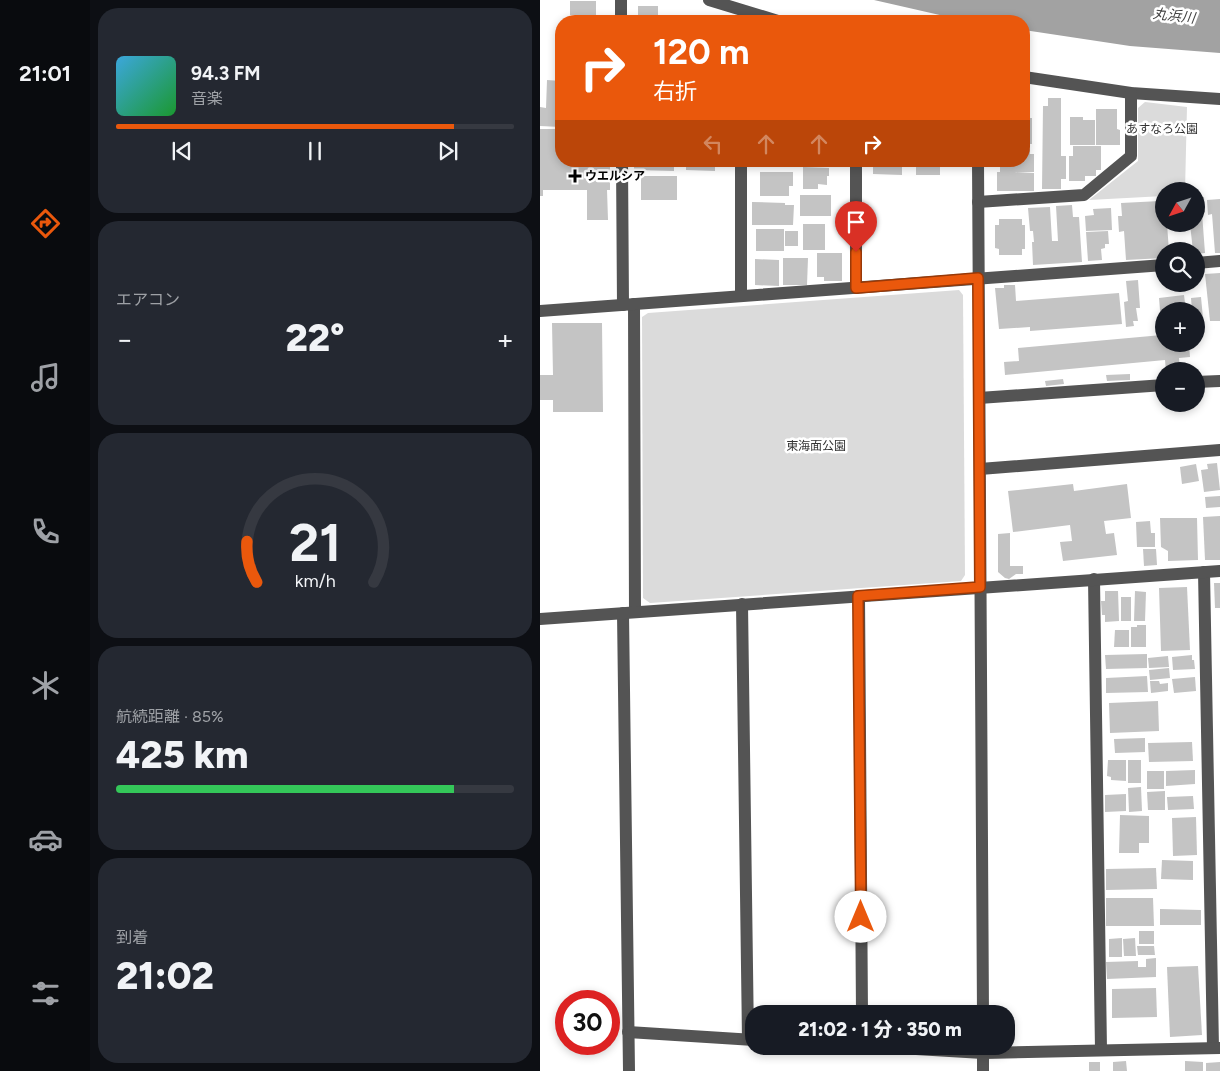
<!DOCTYPE html>
<html lang="ja">
<head>
<meta charset="utf-8">
<style>
  :root { --surface:#171b24; --page:#242831; --text:#f1f3f6; --muted:#9ea1a6; --line:#363941; --accent:#ea580c }
  body { margin:0; font-family:Figtree,"Noto Sans JP",sans-serif; background:var(--page); color:var(--text); height:100vh; display:flex; flex-direction:column; font-size:19px; white-space:nowrap }
  * { box-sizing:border-box; margin:0 }
  p { font-size:16px; color:var(--muted) }
  .icon { flex:none; width:28px; height:28px; fill:none; stroke:currentColor; stroke-width:2; stroke-linecap:round; stroke-linejoin:round }
  .map { position:relative; flex:1; overflow:hidden }
  .panel { display:flex; flex-direction:column; gap:8px; padding:8px; background:#0d0f14; width:450px }
  .panel>* { flex:none }
  .banner { position:absolute; left:15px; top:15px; width:475px; height:152px; border-radius:20px; box-shadow:0 2px 8px #0003; background:#ea580c; color:#fff; overflow:hidden }
  .needle { width:32px; rotate:230deg }
  .fabs { position:absolute; left:615px; top:182px; display:grid; gap:10px }
  .fabs a { display:grid; place-items:center; width:50px; height:50px; border-radius:50%; background:var(--surface); box-shadow:0 2px 8px #0003; font-size:25px }
  .speed { position:absolute; left:15px; top:990px; display:flex; gap:10px; font-size:25px; font-weight:700; text-align:center }
  .speed>* { display:grid; place-content:center; width:65px; height:65px; border-radius:50%; background:var(--surface); box-shadow:0 2px 8px #0003; line-height:1 }
  .speed .limit { border:8px solid #d22; background:#fff; color:#111 }
  .pin { position:absolute; display:grid; place-items:center; width:42px; height:42px; color:#fff; margin:-51px -21px; border-radius:50% 50% 50% 0; rotate:-45deg; box-shadow:0 0 5px #0007 }
  .pin .icon { rotate:45deg }
  .me { position:absolute; width:55px; margin:-28px; rotate:0deg; stroke-linejoin:round; filter:drop-shadow(0 0 4px #0008) }
  .turn { display:flex; align-items:center; gap:18px; height:105px; padding:0 15px; font-size:22px }
  .turn .icon { width:65px; height:65px; stroke-width:2.5 }
  .turn b { display:block; font-size:35px; line-height:42px }
  .lanes { display:flex; align-items:center; height:48px; padding:0 15px; background:#0003; justify-content:center; gap:25px; direction:ltr }
  .lanes .off { opacity:.35 }
  .big { font-size:38px; font-weight:800; line-height:1.1 }
  .panel .card { flex:1; display:flex; flex-direction:column; justify-content:center; gap:8px; min-width:0; padding:0 18px; border-radius:20px; background:var(--page) }
  .panel .dial { align-items:center; gap:0 }
  .dial svg { height:130px; overflow:visible; fill:none; stroke:var(--line); stroke-width:7; stroke-linecap:round; text-anchor:middle }
  .dial text { fill:var(--text); stroke:none }
  .song { display:flex; align-items:center; gap:15px }
  .cover { width:60px; height:60px; border-radius:8px; background:linear-gradient(135deg,hsl(200 70% 55%),hsl(130 70% 35%)) }
  .played { height:5px; border-radius:2px; background:linear-gradient(90deg,var(--accent) 85%,var(--line) 85%) }
  .keys { display:flex; justify-content:space-around; direction:ltr }
  .heat { display:flex; justify-content:space-between; align-items:center; font-size:28px; direction:ltr }
  .charge { height:8px; border-radius:4px; background:linear-gradient(90deg,#34c759 85%,var(--line) 0) }
  .trip { position:absolute; left:205px; top:1005px; width:270px; height:50px; border-radius:20px; background:var(--surface); box-shadow:0 2px 8px #0003; font-weight:800; line-height:50px; text-align:center }
  main { display:flex; flex:1; min-height:0 }
  .menu { display:flex; flex-direction:column; width:90px; justify-content:space-around; align-items:center; background:#090b0e; color:var(--muted) }
  .menu .icon { width:35px; height:35px }
  .menu .active { color:var(--accent) }
  .menu b { font-size:22px; color:var(--text) }
  .map>svg:first-child { display:block }
  .green { fill:#dbdbdb }
  .water { fill:#a2a2a2 }
  .building { fill:#c4c4c4 }
  .lines { fill:none; stroke-linecap:round; stroke-linejoin:round }
  .minor { stroke:#545454; stroke-width:12 }
  .route-casing { stroke:#983908; stroke-width:12 }
  .route { stroke:#ea580c; stroke-width:9 }
  .poi-dot { fill:#000; stroke:#fff; stroke-width:2 }
  .labels { text-anchor:middle; dominant-baseline:central; stroke-width:5; stroke-linejoin:round; paint-order:stroke }
  .park-label { font-size:12px; fill:#323232; stroke:#fff }
  .poi-label { font-size:12px; font-weight:bold; fill:#000; stroke:#fff; text-anchor:start }
  .water-label { font-size:14px; font-style:italic; fill:#434343; stroke:#fff }
</style>
</head>
<body>
<main>
<nav class="menu">
<b>21:01</b>
<svg class="icon active" aria-label="directions" viewBox="0 0 24 24"><path d="M12 3l9 9-9 9-9-9zM9 14v-3h6M13 9l2 2-2 2"/></svg>
<svg class="icon" aria-label="music" viewBox="0 0 24 24"><path d="M9 18V5l10-2v13"/><circle cx="6" cy="18" r="3"/><circle cx="16" cy="16" r="3"/></svg>
<svg class="icon" aria-label="phone" viewBox="0 0 24 24"><path d="M5 4h4l2 5-3 2q2 4 5 5l2-3 5 2v4C11 20 4 13 5 4z"/></svg>
<svg class="icon" aria-label="climate" viewBox="0 0 24 24"><path d="M12 3v18M4 7l16 10M4 17L20 7"/></svg>
<svg class="icon" aria-label="car" viewBox="0 0 24 24"><path d="M5 17H2v-5l4-1 3-4h7l3 4 3 1v5h-3M9 17h6M6 11h13"/><circle cx="7" cy="17" r="2"/><circle cx="17" cy="17" r="2"/></svg>
<svg class="icon" aria-label="filters" viewBox="0 0 24 24"><path d="M4 7h16M4 17h16"/><circle cx="9" cy="7" r="2"/><circle cx="15" cy="17" r="2"/></svg>
</nav>
<section class="panel">
<div class="card">
<div class="song"><i class="cover"></i><div><b>94.3 FM</b><p>音楽</p></div></div>
<div class="played"></div>
<div class="keys"><svg class="icon" aria-label="previous" viewBox="0 0 24 24"><path d="M18 5L8 12l10 7zM5 5v14"/></svg><svg class="icon" aria-label="pause" viewBox="0 0 24 24"><path d="M8 5v14M16 5v14"/></svg><svg class="icon" aria-label="next" viewBox="0 0 24 24"><path d="M6 5l10 7-10 7zM19 5v14"/></svg></div>
</div>
<div class="card"><p>エアコン</p>
<div class="heat"><a>−</a><b class="big">22°</b><a>+</a></div>
</div>
<div class="card dial"><svg viewBox="0 0 100 80">
<path d="M14 69A42 42 0 1 1 86 69"/>
<path d="M14 69A42 42 0 0 1 8 44" stroke="#ea580c"/>
<text x="50" y="56" font-size="32" font-weight="700">21</text>
<text x="50" y="72" font-size="11">km/h</text>
</svg></div>
<div class="card"><p>航続距離 · 85%</p><b class="big">425 km</b><div class="charge"></div></div>
<div class="card"><p>到着</p><b class="big">21:02</b></div>
</section>
<div class="map">
<svg width="680" height="1071" viewBox="0 0 680 1071">
  <rect width="100%" height="100%" fill="#fff"/>
  <g class="green">
    <polygon points="605,102 647,107 645,191 624,191 624,196 549,200 598,161 598,108"/>
    <polygon points="419,290 423,295 425,575 421,581 110,603 103,598 102,317 108,313"/>
  </g>
  <polygon class="water" points="334,0 680,0 680,53 590,46 484,30 484,21 426,21"/>
  <g class="building">
    <rect x="30" y="1" width="26" height="14"/>
    <rect x="98" y="6" width="20" height="15"/>
    <rect x="30" y="18" width="32" height="3"/>
    <polygon points="7,80 21,81 21,127 0,126 0,107 6,108"/>
    <rect x="484" y="95" width="5" height="16"/>
    <polygon points="508,98 521,98 521,156 526,156 526,179 521,179 521,189 502,189 503,106 508,106"/>
    <polygon points="556,109 577,109 577,129 580,130 580,145 556,145"/>
    <polygon points="530,117 543,117 543,120 555,120 555,145 530,145"/>
    <rect x="484" y="118" width="8" height="26"/>
    <polygon points="0,129 21,129 21,161 70,161 70,190 67,190 68,220 47,220 47,190 3,190 3,196 0,196"/>
    <polygon points="533,146 561,146 561,170 556,170 556,176 545,176 545,181 529,181 529,156 533,156"/>
    <polygon points="484,149 490,149 490,154 494,154 494,172 474,173 494,173 494,191 457,191 457,172 460,172 460,166 456,166 456,161 484,161"/>
    <polygon points="94,161 134,161 134,171 94,170"/>
    <polygon points="146,161 175,161 175,171 146,170"/>
    <polygon points="217,161 245,161 245,167 216,167"/>
    <polygon points="263,161 286,161 286,166 263,165"/>
    <polygon points="333,161 362,161 362,175 333,174"/>
    <rect x="376" y="161" width="24" height="14"/>
    <polygon points="263,167 289,168 289,176 287,176 287,185 278,184 278,189 263,189"/>
    <polygon points="220,172 253,172 253,186 249,186 249,196 220,196"/>
    <rect x="101" y="176" width="36" height="24"/>
    <rect x="260" y="195" width="31" height="21"/>
    <polygon points="664,197 665,212 662,213 665,253 656,254 656,251 653,251 650,224 656,224 656,198"/>
    <polygon points="680,199 680,253 675,253 672,214 668,215 667,200"/>
    <polygon points="620,201 620,210 624,210 624,224 627,224 629,251 624,251 624,258 586,260 584,231 579,232 578,216 582,216 581,203"/>
    <polygon points="212,202 245,203 245,205 254,205 253,225 212,225"/>
    <polygon points="532,205 533,217 539,217 542,262 493,265 492,242 494,242 493,231 490,231 488,208 510,207 512,241 518,241 516,206"/>
    <polygon points="571,208 572,230 546,231 545,216 554,215 553,209"/>
    <polygon points="459,219 482,219 482,225 485,225 485,249 482,249 482,255 459,255 459,249 455,248 455,225 459,225"/>
    <rect x="263" y="224" width="22" height="26"/>
    <rect x="216" y="229" width="28" height="22"/>
    <rect x="245" y="231" width="13" height="15"/>
    <polygon points="568,231 569,244 565,244 565,248 561,249 562,260 548,261 546,232"/>
    <polygon points="277,253 302,253 302,281 284,281 284,277 277,277"/>
    <polygon points="243,258 268,258 267,285 243,285"/>
    <polygon points="215,259 239,260 239,286 215,285"/>
    <polygon points="680,273 680,321 670,321 665,274"/>
    <polygon points="598,280 600,308 596,308 598,321 593,321 594,326 586,327 584,302 588,301 586,281"/>
    <polygon points="464,285 475,285 476,301 579,293 582,324 490,331 490,327 459,329 455,288 464,288"/>
    <polygon points="644,295 646,311 624,311 624,335 622,335 619,298"/>
    <polygon points="661,297 664,329 656,330 656,311 652,311 651,298"/>
    <polygon points="12,323 62,323 63,412 13,412 13,400 0,400 0,375 13,375"/>
    <polygon points="622,335 624,344 649,344 650,357 639,358 640,371 626,371 625,360 465,375 464,362 479,361 478,348"/>
    <polygon points="590,374 590,380 567,381 566,375"/>
    <polygon points="523,379 524,384 506,386 505,381"/>
    <polygon points="677,463 680,490 664,492 661,470 668,469 667,464"/>
    <polygon points="656,464 659,481 642,484 640,467"/>
    <polygon points="533,484 534,491 587,484 591,518 564,521 566,534 574,533 577,555 523,561 520,542 532,541 530,525 473,532 468,491"/>
    <polygon points="680,496 680,507 666,508 665,497"/>
    <polygon points="680,516 680,560 665,560 663,517"/>
    <polygon points="620,518 657,518 658,560 628,561 628,551 621,547"/>
    <polygon points="610,521 611,533 615,533 615,547 597,547 596,522"/>
    <polygon points="470,533 470,566 483,566 483,574 476,574 469,579 465,578 458,572 458,534"/>
    <polygon points="603,549 616,549 617,565 604,566"/>
    <polygon points="674,583 680,583 680,608 675,608"/>
    <polygon points="647,587 650,650 621,651 619,588"/>
    <polygon points="565,591 578,591 579,621 565,622 565,615 562,615 561,601 565,601"/>
    <polygon points="595,591 606,592 605,621 594,621"/>
    <rect x="581" y="597" width="10" height="24"/>
    <polygon points="597,625 606,625 606,647 591,647 591,627 597,627"/>
    <polygon points="575,630 589,630 589,647 574,647"/>
    <polygon points="607,654 607,668 566,669 565,655"/>
    <polygon points="652,655 652,660 654,660 655,669 633,670 632,657"/>
    <polygon points="628,656 629,667 609,668 608,658"/>
    <polygon points="629,668 630,678 610,680 609,670"/>
    <polygon points="607,676 608,692 566,693 566,678"/>
    <polygon points="655,677 656,691 634,693 632,679"/>
    <polygon points="610,681 619,681 620,684 628,683 628,691 611,693"/>
    <polygon points="618,701 619,731 570,733 569,703"/>
    <polygon points="605,738 605,752 575,753 574,739"/>
    <polygon points="652,742 653,761 609,762 608,743"/>
    <polygon points="568,760 586,760 586,781 571,780 571,777 567,776"/>
    <rect x="588" y="760" width="13" height="23"/>
    <polygon points="655,770 655,784 626,786 626,771"/>
    <rect x="607" y="771" width="17" height="18"/>
    <polygon points="601,787 602,811 589,812 588,788"/>
    <polygon points="625,791 625,810 608,810 607,792"/>
    <polygon points="586,794 586,811 565,812 565,795"/>
    <polygon points="653,796 654,809 628,810 627,797"/>
    <polygon points="580,815 609,816 609,843 599,843 599,853 579,853"/>
    <polygon points="656,817 657,855 633,856 632,818"/>
    <polygon points="622,860 653,861 653,880 621,879"/>
    <polygon points="616,868 617,889 566,890 566,869"/>
    <polygon points="566,898 613,898 614,926 566,926"/>
    <polygon points="620,909 661,910 661,925 620,925"/>
    <rect x="599" y="931" width="15" height="13"/>
    <polygon points="582,938 582,957 569,957 569,939"/>
    <polygon points="595,938 596,956 584,956 583,939"/>
    <polygon points="597,946 614,946 615,955 598,955"/>
    <polygon points="616,958 616,977 567,979 566,962 598,961 598,967 606,967 606,959"/>
    <polygon points="658,966 662,1035 630,1037 627,967"/>
    <polygon points="616,988 617,1017 572,1018 572,989"/>
    <polygon points="586,1061 587,1071 573,1071 573,1062"/>
    <polygon points="645,1061 663,1062 663,1071 645,1071"/>
    <rect x="549" y="1062" width="11" height="9"/>
    <polygon points="680,1062 680,1071 666,1071 666,1063"/>
  </g>
  <g class="lines">
    <g class="minor">
      <polyline points="81,0 81,21"/>
      <polyline points="169,0 238,21"/>
      <polyline points="484,77 591,93 680,99"/>
      <polyline points="82,161 83,305"/>
      <polyline points="201,161 201,296"/>
      <polyline points="316,161 316,288"/>
      <polyline points="438,161 443,1014"/>
      <polyline points="438,202 544,195 591,156 591,93"/>
      <polyline points="656,263 680,261"/>
      <polyline points="94,304 95,612"/>
      <polyline points="0,311 624,265"/>
      <polyline points="656,382 680,381"/>
      <polyline points="439,398 624,385"/>
      <polyline points="440,469 680,450"/>
      <polyline points="664,572 673,1048"/>
      <polyline points="554,579 561,1050"/>
      <polyline points="319,596 322,1014"/>
      <polyline points="202,604 208,1039"/>
      <polyline points="83,613 89,1071"/>
      <polyline points="0,619 680,571"/>
      <polyline points="88,1032 214,1040"/>
      <polyline points="326,1046 443,1053 680,1048"/>
      <polyline points="443,1046 443,1071"/>
    </g>
  </g>
  <g class="lines">
    <defs>
      <polyline id="route" points="316,252 316,288 438,278 440,587 318,596 321,917"/>
    </defs>
    <use href="#route" class="route-casing"/>
    <use href="#route" class="route"/>
  </g>
  <path class="poi-dot" d="M32.5 168.5h5v5h5v5h-5v5h-5v-5h-5v-5h5z"/>
  <g class="labels">
    <g class="park-label">
      <text x="622" y="129">あすなろ公園</text>
      <text x="276" y="446">東海面公園</text>
    </g>
    <g class="poi-label">
      <text x="45" y="176">ウエルシア</text>
    </g>
    <g class="water-label">
      <text transform="translate(634 16) rotate(7)">丸浜川</text>
    </g>
  </g>
</svg>
<div class="fabs">
<a><svg class="needle" viewBox="-14 -14 28 28"><path d="M0-13l5 13h-10z" fill="#e53935"/><path d="M0 13l5-13h-10z" fill="#9ea1a6"/></svg></a>
<a><svg class="icon" aria-label="search" viewBox="0 0 24 24"><circle cx="10" cy="10" r="6"/><path d="M15 15l6 6"/></svg></a>
<a>+</a>
<a>−</a>
</div>
<div class="speed"><div class="limit">30</div></div>
<div class="pin" style="left:316px;top:252px;background:#d93025"><svg class="icon" aria-label="arrive" viewBox="0 0 24 24"><path d="M6 21V4h12l-3 4 3 4H6"/></svg></div>
<svg class="me" style="left:321px;top:917px" viewBox="-20 -20 40 40"><circle r="19" fill="#fff"/><path d="M0-13L10 11 0 6-10 11z" fill="#ea580c"/></svg>
<div class="trip">21:02 · 1 分 · 350 m</div>
<div class="banner">
<div class="turn"><svg class="icon" aria-label="right" viewBox="0 0 24 24"><path d="M7 20v-9h11M14 6l5 5-5 5"/></svg><div><b>120 m</b>右折</div></div>
<div class="lanes"><svg class="icon off" aria-label="left" viewBox="0 0 24 24"><path d="M17 20v-9H6M10 6l-5 5 5 5"/></svg><svg class="icon off" aria-label="ahead" viewBox="0 0 24 24"><path d="M12 20V5M6 11l6-6 6 6"/></svg><svg class="icon off" aria-label="ahead" viewBox="0 0 24 24"><path d="M12 20V5M6 11l6-6 6 6"/></svg><svg class="icon" aria-label="right" viewBox="0 0 24 24"><path d="M7 20v-9h11M14 6l5 5-5 5"/></svg></div>
</div>
</div>
</main>
</body>
</html>
